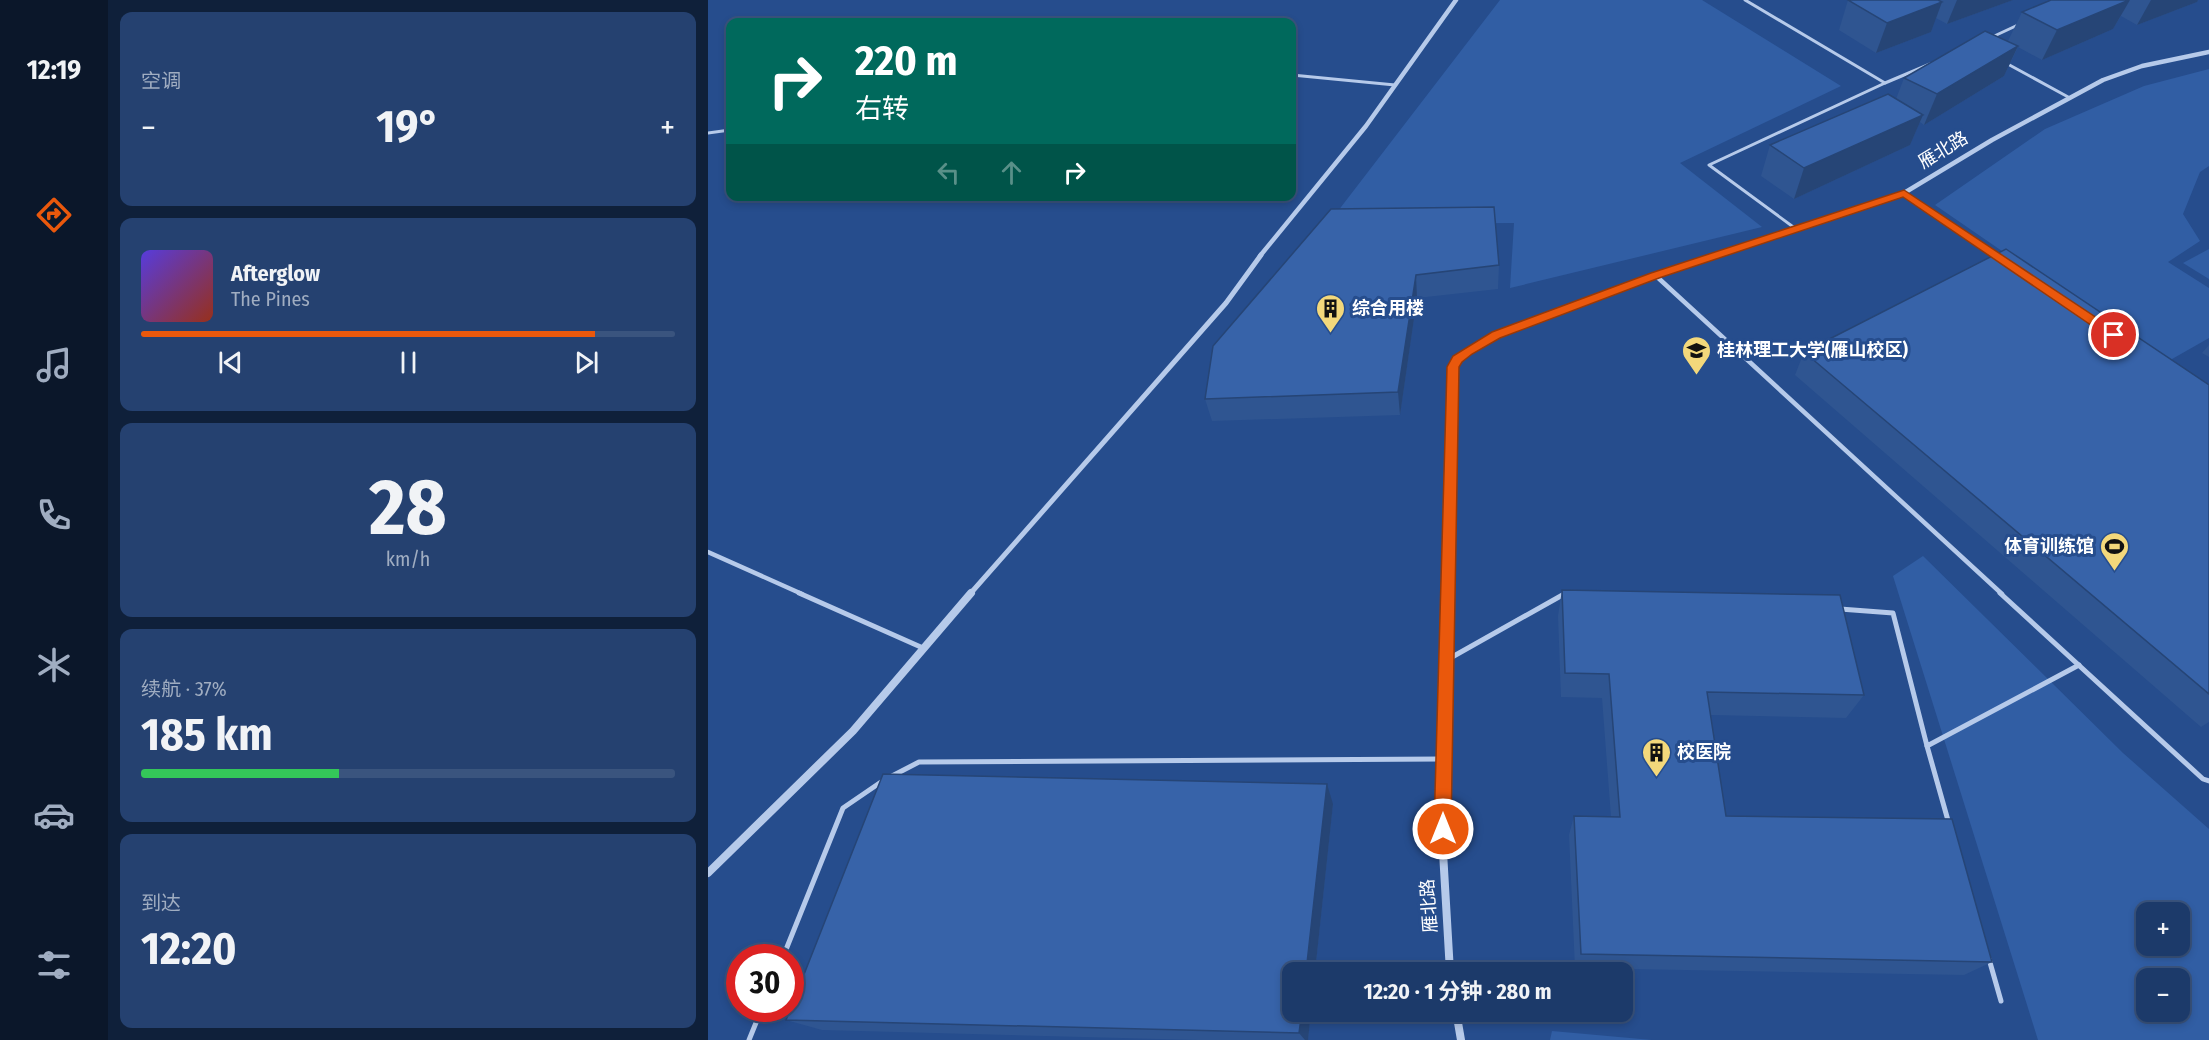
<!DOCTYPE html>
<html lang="zh">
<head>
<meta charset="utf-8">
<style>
  :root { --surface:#1c3a6a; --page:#254170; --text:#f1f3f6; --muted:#a0adc1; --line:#3a547e; --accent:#ea580c }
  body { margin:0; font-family:"Fira Sans Condensed","Noto Sans SC",sans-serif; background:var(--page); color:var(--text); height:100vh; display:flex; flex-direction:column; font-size:22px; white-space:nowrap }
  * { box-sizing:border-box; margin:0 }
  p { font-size:20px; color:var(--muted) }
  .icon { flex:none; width:33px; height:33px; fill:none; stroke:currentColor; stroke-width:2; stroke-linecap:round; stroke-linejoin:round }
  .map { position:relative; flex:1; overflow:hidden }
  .sheet { display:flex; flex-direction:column; gap:12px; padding:12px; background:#0f203a; width:600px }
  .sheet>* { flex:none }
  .top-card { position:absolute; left:18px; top:18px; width:570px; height:183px; border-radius:12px; box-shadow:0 3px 9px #0003,0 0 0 2px var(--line); background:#00695c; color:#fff; overflow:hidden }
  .fabs { position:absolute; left:1428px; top:902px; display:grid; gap:12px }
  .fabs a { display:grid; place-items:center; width:54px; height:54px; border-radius:12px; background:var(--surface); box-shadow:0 3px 9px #0003,0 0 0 2px var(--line); font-size:30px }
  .speed { position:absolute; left:18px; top:944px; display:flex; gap:12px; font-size:30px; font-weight:700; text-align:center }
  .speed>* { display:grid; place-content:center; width:78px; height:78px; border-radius:50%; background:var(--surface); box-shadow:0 3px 9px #0003,0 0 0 2px var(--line); line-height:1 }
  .speed .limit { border:9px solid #d22; background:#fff; color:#111 }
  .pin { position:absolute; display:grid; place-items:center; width:51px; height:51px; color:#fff; margin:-26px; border:3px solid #fff; border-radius:50%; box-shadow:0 2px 6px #0007 }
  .me { position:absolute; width:66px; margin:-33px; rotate:0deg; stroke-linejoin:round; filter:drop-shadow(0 0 4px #0008) }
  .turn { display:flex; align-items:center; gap:21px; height:126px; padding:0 30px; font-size:27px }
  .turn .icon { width:78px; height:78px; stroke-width:2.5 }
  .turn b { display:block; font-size:42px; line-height:51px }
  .lanes { display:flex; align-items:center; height:57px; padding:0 30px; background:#0003; justify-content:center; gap:30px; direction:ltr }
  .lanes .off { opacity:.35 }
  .big { font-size:45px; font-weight:700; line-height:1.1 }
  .sheet .tile { flex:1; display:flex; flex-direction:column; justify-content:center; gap:9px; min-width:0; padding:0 21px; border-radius:12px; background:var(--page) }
  .sheet .dial { align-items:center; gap:0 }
  .dial b { font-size:78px; line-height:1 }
  .song { display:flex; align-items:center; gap:18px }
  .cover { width:72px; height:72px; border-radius:9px; background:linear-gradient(135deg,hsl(250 70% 55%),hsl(10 70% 35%)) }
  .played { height:6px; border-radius:3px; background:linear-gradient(90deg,var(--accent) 85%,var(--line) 85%) }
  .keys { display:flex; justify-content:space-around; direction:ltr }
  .heat { display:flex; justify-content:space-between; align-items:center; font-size:33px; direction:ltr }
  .charge { height:9px; border-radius:4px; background:linear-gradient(90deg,#34c759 37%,var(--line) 0) }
  .trip { position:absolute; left:574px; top:962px; width:351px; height:60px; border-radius:12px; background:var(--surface); box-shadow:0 3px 9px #0003,0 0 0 2px var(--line); font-weight:700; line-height:60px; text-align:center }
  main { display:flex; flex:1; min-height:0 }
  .tabs { display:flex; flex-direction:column; width:108px; justify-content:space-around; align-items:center; background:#0b172a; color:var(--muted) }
  .tabs .icon { width:42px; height:42px }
  .tabs .selected { color:var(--accent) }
  .tabs b { font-size:27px; color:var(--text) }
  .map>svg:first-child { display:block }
  .green { fill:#315ea4; fill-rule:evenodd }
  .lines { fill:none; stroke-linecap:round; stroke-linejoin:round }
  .service-far2 { stroke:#b6caea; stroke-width:3 }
  .service-far1 { stroke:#b6caea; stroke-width:4.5 }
  .service { stroke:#b6caea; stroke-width:5 }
  .minor-far2 { stroke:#b6caea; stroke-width:4.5 }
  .minor-far1 { stroke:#b6caea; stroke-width:5 }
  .minor { stroke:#b6caea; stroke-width:8 }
  .wall { fill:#2f5591 }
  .shaded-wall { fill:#264576 }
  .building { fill:#3763a9; stroke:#264576; stroke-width:1.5 }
  .route { fill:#ea580c; stroke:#983908; stroke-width:1.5 }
  .labels { text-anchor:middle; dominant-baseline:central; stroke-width:6; stroke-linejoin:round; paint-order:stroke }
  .street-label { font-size:18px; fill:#fff; stroke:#264d8d }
  .poi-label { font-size:18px; font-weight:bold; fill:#fff; stroke:#264d8d; text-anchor:start }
</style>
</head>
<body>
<main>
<nav class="tabs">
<b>12:19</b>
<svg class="icon selected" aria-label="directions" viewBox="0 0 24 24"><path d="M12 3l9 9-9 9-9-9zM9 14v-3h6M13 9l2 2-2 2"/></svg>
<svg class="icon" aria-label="music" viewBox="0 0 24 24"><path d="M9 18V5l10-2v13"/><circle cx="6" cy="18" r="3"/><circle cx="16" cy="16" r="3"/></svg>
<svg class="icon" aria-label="phone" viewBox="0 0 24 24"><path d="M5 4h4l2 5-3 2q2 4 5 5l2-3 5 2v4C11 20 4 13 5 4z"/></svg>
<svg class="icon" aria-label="climate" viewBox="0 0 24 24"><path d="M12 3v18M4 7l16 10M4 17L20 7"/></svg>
<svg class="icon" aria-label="car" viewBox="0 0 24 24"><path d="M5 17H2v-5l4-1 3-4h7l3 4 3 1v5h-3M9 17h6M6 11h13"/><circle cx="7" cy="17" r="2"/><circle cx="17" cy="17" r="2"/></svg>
<svg class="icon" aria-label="filters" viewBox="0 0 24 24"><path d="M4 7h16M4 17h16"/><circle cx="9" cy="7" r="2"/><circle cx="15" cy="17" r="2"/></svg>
</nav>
<section class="sheet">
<div class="tile"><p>空调</p>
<div class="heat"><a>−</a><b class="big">19°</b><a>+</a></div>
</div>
<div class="tile">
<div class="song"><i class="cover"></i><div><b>Afterglow</b><p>The Pines</p></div></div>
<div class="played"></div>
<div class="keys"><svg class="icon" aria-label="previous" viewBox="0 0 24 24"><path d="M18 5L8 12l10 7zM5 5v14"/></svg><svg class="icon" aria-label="pause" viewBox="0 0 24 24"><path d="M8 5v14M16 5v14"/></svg><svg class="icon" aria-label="next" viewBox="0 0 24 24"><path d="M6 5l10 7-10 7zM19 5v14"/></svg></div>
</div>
<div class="tile dial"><b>28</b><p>km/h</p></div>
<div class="tile"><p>续航 · 37%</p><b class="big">185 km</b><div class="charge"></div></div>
<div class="tile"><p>到达</p><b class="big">12:20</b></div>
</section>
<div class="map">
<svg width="1501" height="1040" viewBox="0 0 1501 1040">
  <rect width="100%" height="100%" fill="#264d8d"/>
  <g class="green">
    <polygon points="792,0 994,0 1133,86 972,163 1054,227 802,288 806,223 620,224"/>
    <polygon points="1501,69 1501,166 1492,172 1475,214 1492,241 1460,262 1501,288 1501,338 1457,363 1227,205 1337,129 1436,86"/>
    <polygon points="1501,249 1501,279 1475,263"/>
    <path d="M 1215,556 L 1415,753 L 1501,829 L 1501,1040 L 1330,1040 L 1185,576 ZM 1438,912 L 1472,912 L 1472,945 L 1438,945 ZM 1438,978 L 1472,978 L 1472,1011 L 1438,1011 Z"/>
    <polygon points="844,1031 944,1040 842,1040"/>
  </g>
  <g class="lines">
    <g class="service-far2">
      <polyline points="1037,0 1177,83 1001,165 1088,229"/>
      <polyline points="1282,38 1312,24"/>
      <polyline points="1296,62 1362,98"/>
      <polyline points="584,75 687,85"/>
      <polyline points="1177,83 1222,64"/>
      <polyline points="0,133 22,130"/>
      <polyline points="1196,193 1290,256"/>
    </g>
    <g class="service-far1">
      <polyline points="1288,255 1291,257"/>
      <polyline points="947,275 1294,594"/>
      <polyline points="0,552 94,594"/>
      <polyline points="856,594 858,593"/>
    </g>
    <g class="service">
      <polyline points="91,593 215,648"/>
      <polyline points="1292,593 1495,779 1501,781"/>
      <polyline points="1132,609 1185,613 1219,746 1371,665"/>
      <polyline points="737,661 858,593"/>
      <polyline points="1219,746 1241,824"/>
      <polyline points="184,776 211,762 734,759"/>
      <polyline points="75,957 135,808 176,780"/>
      <polyline points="1281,959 1293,1001"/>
      <polyline points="41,1040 54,1008"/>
    </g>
    <g class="minor-far2">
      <polyline points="552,256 658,126 748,0"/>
      <polyline points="1004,256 1196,193 1284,140 1395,80 1434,66 1501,52"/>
    </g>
    <g class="minor-far1">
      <polyline points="262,594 518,303 553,255"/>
      <polyline points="739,594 745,367 749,359 788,335 947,275 1008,255"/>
    </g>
    <g class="minor">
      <polyline points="739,593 734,759 735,852 742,972"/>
      <polyline points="0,873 145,731 263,593"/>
      <polyline points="748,1011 753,1040"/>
    </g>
  </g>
  <g class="wall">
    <polygon points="1140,0 1305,0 1239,24 1228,18 1223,32 1168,53 1131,30"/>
    <polygon points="1343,0 1490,0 1489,2 1429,25 1413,16 1405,29 1334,60 1310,47 1296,76 1216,125 1212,122 1202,145 1086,199 1053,176 1062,145 1188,99 1196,78 1300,41 1314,12"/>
    <polygon points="623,209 791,265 790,289 709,298 692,415 504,421 497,399"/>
    <polygon points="1501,345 1501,357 1494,353"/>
    <polygon points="1096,352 1501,385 1501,722 1493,727 1087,375"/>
    <polygon points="854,590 1156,695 1138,718 1003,715 1018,816 1284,962 1256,975 867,968 861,835 866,816 903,817 894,698 853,697 850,616"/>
    <polygon points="625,804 607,972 585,972 585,1011 603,1011 600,1040 490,1040 114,1030 78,1020"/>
  </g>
  <g class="shaded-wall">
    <polygon points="1249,0 1305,0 1239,24"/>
    <polygon points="1422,0 1405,29 1334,60 1349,30"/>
    <polygon points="1443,0 1490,0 1489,2 1429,25"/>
    <polygon points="1234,2 1223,32 1168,53 1179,23"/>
    <polygon points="1310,46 1296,76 1216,125 1229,94"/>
    <polygon points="1215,115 1202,145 1086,199 1096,168"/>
    <polygon points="708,275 709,298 692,415 690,392"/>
    <polygon points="619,784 625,804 607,972 598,972"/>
    <polygon points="594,1011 603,1011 600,1040 597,1040 591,1033"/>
  </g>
  <g class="building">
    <polygon points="1140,0 1230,0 1234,2 1179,23"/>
    <polygon points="1343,0 1421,0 1349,30 1314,12"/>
    <polygon points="1277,31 1310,46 1229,94 1196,78"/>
    <polygon points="1180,94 1215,115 1096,168 1062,145"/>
    <polygon points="786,207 791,265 708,275 690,392 497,399 505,346 623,209"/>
    <polygon points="1298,249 1501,385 1501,694 1096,352"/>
    <polygon points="854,590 1132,595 1156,695 999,692 1018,816 1244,819 1284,962 873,954 866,816 912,817 901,674 857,673"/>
    <polygon points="175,774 619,784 598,972 585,972 585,1011 594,1011 591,1033 78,1020"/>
  </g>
  <polygon class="route" points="1196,190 1410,332 1410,338 1402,338 1195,197 951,278 792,338 764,354 754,362 751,367 743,829 741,835 735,837 729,835 726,829 739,367 745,356 784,332 943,273"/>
  <defs>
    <symbol id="building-pin" viewBox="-11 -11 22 30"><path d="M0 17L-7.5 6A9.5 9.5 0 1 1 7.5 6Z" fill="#f3d87b" stroke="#264d8d"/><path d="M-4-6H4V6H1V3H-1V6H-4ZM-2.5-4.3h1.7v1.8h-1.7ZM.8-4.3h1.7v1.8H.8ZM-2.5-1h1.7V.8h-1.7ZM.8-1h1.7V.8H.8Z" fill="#111"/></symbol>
    <symbol id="university-pin" viewBox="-11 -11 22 30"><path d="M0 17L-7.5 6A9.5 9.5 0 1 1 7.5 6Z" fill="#f3d87b" stroke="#264d8d"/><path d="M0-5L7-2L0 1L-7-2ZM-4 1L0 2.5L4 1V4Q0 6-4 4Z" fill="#111"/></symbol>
    <symbol id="stadium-pin" viewBox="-11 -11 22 30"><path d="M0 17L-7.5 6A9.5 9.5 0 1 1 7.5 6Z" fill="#f3d87b" stroke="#264d8d"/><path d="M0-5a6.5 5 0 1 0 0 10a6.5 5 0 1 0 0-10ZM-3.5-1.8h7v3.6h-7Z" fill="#111"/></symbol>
  </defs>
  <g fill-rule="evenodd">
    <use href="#building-pin" x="606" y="292" width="33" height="45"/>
    <use href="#university-pin" x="972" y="334" width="33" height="45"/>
    <use href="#stadium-pin" x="1390" y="530" width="33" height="45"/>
    <use href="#building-pin" x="932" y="736" width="33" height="45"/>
  </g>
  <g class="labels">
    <g class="street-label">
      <text transform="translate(1235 150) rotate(-31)">雁北路</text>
      <text transform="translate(721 906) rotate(-94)">雁北路</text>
    </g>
    <g class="poi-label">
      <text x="644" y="308">综合用楼</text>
      <text x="1009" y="350">桂林理工大学(雁山校区)</text>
      <text x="1386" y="546" text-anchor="end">体育训练馆</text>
      <text x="969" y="752">校医院</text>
    </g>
  </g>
</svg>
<div class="fabs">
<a>+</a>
<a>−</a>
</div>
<div class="speed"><div class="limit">30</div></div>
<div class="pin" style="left:1406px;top:335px;background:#d93025"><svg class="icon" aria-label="arrive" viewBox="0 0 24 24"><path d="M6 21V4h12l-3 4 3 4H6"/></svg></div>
<svg class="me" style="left:735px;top:829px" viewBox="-20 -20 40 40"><circle r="17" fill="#ea580c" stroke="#fff" stroke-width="3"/><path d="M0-11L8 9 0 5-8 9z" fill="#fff"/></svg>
<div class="trip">12:20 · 1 分钟 · 280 m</div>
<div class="top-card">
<div class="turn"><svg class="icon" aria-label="right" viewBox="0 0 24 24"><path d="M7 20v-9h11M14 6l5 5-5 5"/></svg><div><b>220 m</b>右转</div></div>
<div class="lanes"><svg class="icon off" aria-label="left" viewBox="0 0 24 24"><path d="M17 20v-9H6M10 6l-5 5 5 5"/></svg><svg class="icon off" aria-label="ahead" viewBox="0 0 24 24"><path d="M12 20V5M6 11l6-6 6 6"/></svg><svg class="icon" aria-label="right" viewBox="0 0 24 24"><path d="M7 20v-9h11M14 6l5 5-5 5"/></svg></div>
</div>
</div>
</main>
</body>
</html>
